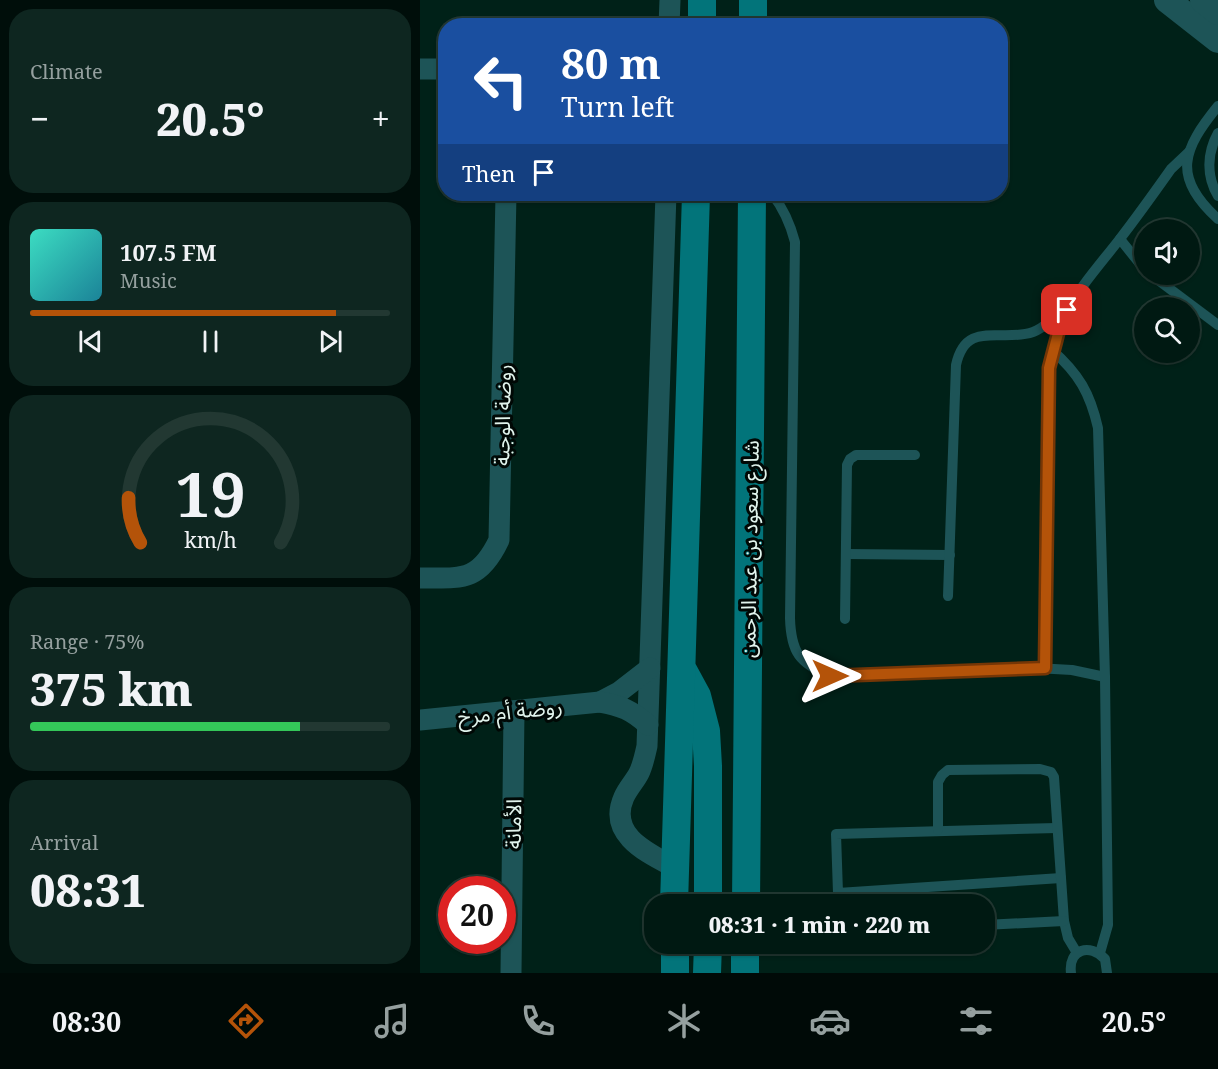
<!DOCTYPE html>
<html lang="en">
<head>
<meta charset="utf-8">
<style>
  :root { --surface:#001912; --page:#0e2620; --text:#f1f3f6; --muted:#95a09f; --line:#223832; --accent:#b45309 }
  body { margin:0; font-family:"Noto Serif","Noto Sans Arabic",serif; background:var(--page); color:var(--text); height:100vh; display:flex; flex-direction:column; font-size:22px; white-space:nowrap }
  * { box-sizing:border-box; margin:0 }
  p { font-size:20px; color:var(--muted) }
  .icon { flex:none; width:33px; height:33px; fill:none; stroke:currentColor; stroke-width:2; stroke-linecap:round; stroke-linejoin:round }
  .map { position:relative; flex:1; overflow:hidden }
  .drawer { display:flex; flex-direction:column; gap:9px; padding:9px; background:#000e0a; width:420px }
  .drawer>* { flex:none }
  .top-card { position:absolute; left:18px; top:18px; width:570px; height:183px; border-radius:24px; box-shadow:0 2px 4px #0004,0 0 0 2px var(--line); background:#1a4fa0; color:#fff; overflow:hidden }
  .fabs { position:absolute; left:714px; top:219px; display:grid; gap:12px }
  .fabs a { display:grid; place-items:center; width:66px; height:66px; border-radius:50%; background:var(--surface); box-shadow:0 2px 4px #0004,0 0 0 2px var(--line); font-size:30px }
  .speed { position:absolute; left:18px; top:876px; display:flex; gap:12px; font-size:30px; font-weight:700; text-align:center }
  .speed>* { display:grid; place-content:center; width:78px; height:78px; border-radius:50%; background:var(--surface); box-shadow:0 2px 4px #0004,0 0 0 2px var(--line); line-height:1 }
  .speed .limit { border:9px solid #d22; background:#fff; color:#111 }
  .pin { position:absolute; display:grid; place-items:center; width:51px; height:51px; color:#fff; margin:-26px; border-radius:12px; box-shadow:0 3px 9px #0006 }
  .me { position:absolute; width:66px; margin:-33px; rotate:90deg; stroke-linejoin:round; filter:drop-shadow(0 0 4px #0008) }
  .turn { display:flex; align-items:center; gap:21px; height:126px; padding:0 24px; font-size:27px }
  .turn .icon { width:78px; height:78px; stroke-width:2.5 }
  .turn b { display:block; font-size:42px; line-height:51px }
  .then { display:flex; align-items:center; height:57px; padding:0 24px; background:#0003; gap:12px; font-size:22px }
  .big { font-size:45px; font-weight:800; line-height:1.1 }
  .drawer .tile { flex:1; display:flex; flex-direction:column; justify-content:center; gap:9px; min-width:0; padding:0 21px; border-radius:24px; background:var(--page) }
  .drawer .dial { align-items:center; gap:0 }
  .dial svg { height:156px; overflow:visible; fill:none; stroke:var(--line); stroke-width:7; stroke-linecap:round; text-anchor:middle }
  .dial text { fill:var(--text); stroke:none }
  .song { display:flex; align-items:center; gap:18px }
  .cover { width:72px; height:72px; border-radius:9px; background:linear-gradient(135deg,hsl(170 70% 55%),hsl(190 70% 35%)) }
  .played { height:6px; border-radius:3px; background:linear-gradient(90deg,var(--accent) 85%,var(--line) 85%) }
  .keys { display:flex; justify-content:space-around; direction:ltr }
  .heat { display:flex; justify-content:space-between; align-items:center; font-size:33px; direction:ltr }
  .charge { height:9px; border-radius:4px; background:linear-gradient(90deg,#34c759 75%,var(--line) 0) }
  .trip { position:absolute; left:224px; top:894px; width:351px; height:60px; border-radius:24px; background:var(--surface); box-shadow:0 2px 4px #0004,0 0 0 2px var(--line); font-weight:800; line-height:60px; text-align:center }
  .tabs { display:flex; height:96px; justify-content:space-around; align-items:center; background:#000a07; color:var(--muted) }
  .tabs .icon { width:42px; height:42px }
  .tabs .current { color:var(--accent) }
  .tabs b { font-size:27px; color:var(--text) }
  main { display:flex; flex:1; min-height:0 }
  .map>svg:first-child { display:block }
  .lines { fill:none; stroke-linecap:round; stroke-linejoin:round }
  .service { stroke:#1d5457; stroke-width:10 }
  .minor { stroke:#1d5457; stroke-width:21 }
  .tertiary { stroke:#1d5457; stroke-width:26 }
  .secondary { stroke:#02747a; stroke-width:28 }
  .route-casing { stroke:#753606; stroke-width:15 }
  .route { stroke:#b45309; stroke-width:10 }
  .labels { text-anchor:middle; dominant-baseline:central; stroke-width:6; stroke-linejoin:round; paint-order:stroke }
  .street-label { font-size:21px; fill:#e1f4ed; stroke:#000805 }
</style>
</head>
<body>
<main>
<section class="drawer">
<div class="tile"><p>Climate</p>
<div class="heat"><a>−</a><b class="big">20.5°</b><a>+</a></div>
</div>
<div class="tile">
<div class="song"><i class="cover"></i><div><b>107.5 FM</b><p>Music</p></div></div>
<div class="played"></div>
<div class="keys"><svg class="icon" aria-label="previous" viewBox="0 0 24 24"><path d="M18 5L8 12l10 7zM5 5v14"/></svg><svg class="icon" aria-label="pause" viewBox="0 0 24 24"><path d="M8 5v14M16 5v14"/></svg><svg class="icon" aria-label="next" viewBox="0 0 24 24"><path d="M6 5l10 7-10 7zM19 5v14"/></svg></div>
</div>
<div class="tile dial"><svg viewBox="0 0 100 80">
<path d="M14 69A42 42 0 1 1 86 69"/>
<path d="M14 69A42 42 0 0 1 8 46" stroke="#b45309"/>
<text x="50" y="56" font-size="32" font-weight="700">19</text>
<text x="50" y="72" font-size="11">km/h</text>
</svg></div>
<div class="tile"><p>Range · 75%</p><b class="big">375 km</b><div class="charge"></div></div>
<div class="tile"><p>Arrival</p><b class="big">08:31</b></div>
</section>
<div class="map">
<svg width="798" height="973" viewBox="0 0 798 973">
  <rect width="100%" height="100%" fill="#002118"/>
  <g class="lines">
    <g class="service">
      <path d="M 798,106 C 763,149 751,177 798,219"/>
      <path d="M 798,133 C 787,153 786,176 798,196"/>
      <path d="M 352,194 C 364,209 370,223 375,242 L 370,618 C 371,652 379,663 410,676 L 598,667 L 652,670 L 685,677"/>
      <polyline points="700,239 724,269"/>
      <polyline points="730,274 798,325"/>
      <path d="M 632,350 C 659,374 670,393 678,428 L 685,677 L 688,925 L 680,953"/>
      <polyline points="426,554 530,555"/>
      <path d="M 528,596 L 536,365 C 546,319 581,343 613,332 C 626,327 636,315 645,305"/>
      <polyline points="425,619 427,465 430,459 436,455 495,455"/>
      <path d="M 625,668 L 628,385 C 632,316 659,291 699,240 C 717,217 734,193 751,169 L 769,152"/>
      <polyline points="637,828 416,834 418,893 641,878"/>
      <polyline points="518,830 518,782 522,775 528,770 620,769 631,772 634,777 644,921 648,938 657,953"/>
      <polyline points="564,925 644,921"/>
      <path d="M 651,973 C 648,949 670,943 685,959 L 687,973"/>
    </g>
    <g class="minor">
      <polyline points="249,26 250,0"/>
      <polyline points="0,69 26,69"/>
      <path d="M 246,194 L 227,746 C 225,755 223,765 219,773 C 215,781 208,788 204,797 C 187,835 228,853 254,867"/>
      <path d="M 0,578 C 42,578 59,582 79,540 L 86,194"/>
      <polyline points="180,702 199,692 230,668"/>
      <path d="M 0,720 L 180,702 C 200,705 213,711 228,725"/>
      <polyline points="91,973 94,711"/>
    </g>
    <g class="tertiary">
      <polyline points="747,0 798,40"/>
      <polyline points="783,0 798,12"/>
    </g>
    <g class="secondary">
      <polyline points="282,26 282,0"/>
      <polyline points="333,26 333,0"/>
      <polyline points="264,672 277,696 286,731 288,766 288,904"/>
      <polyline points="254,904 276,194"/>
      <polyline points="326,904 332,194"/>
      <polyline points="255,944 255,973"/>
      <polyline points="287,973 288,944"/>
      <polyline points="325,973 325,944"/>
    </g>
  </g>
  <g class="lines">
    <defs>
      <polyline id="route" points="410,676 625,668 629,368 641,322 647,310"/>
    </defs>
    <use href="#route" class="route-casing"/>
    <use href="#route" class="route"/>
  </g>
  <g class="labels">
    <g class="street-label">
      <text transform="translate(82 415) rotate(-89)">روضة الوجبة</text>
      <text transform="translate(329 549) rotate(-89)">شارع سعود بن عبد الرحمن</text>
      <text transform="translate(90 711) rotate(-6)">روضة أم مرخ</text>
      <text transform="translate(93 824) rotate(-89)">الأمانة</text>
    </g>
  </g>
</svg>
<div class="fabs">
<a><svg class="icon" aria-label="sound" viewBox="0 0 24 24"><path d="M4 9h4l5-4v14l-5-4H4zM17 9q2 3 0 6"/></svg></a>
<a><svg class="icon" aria-label="search" viewBox="0 0 24 24"><circle cx="10" cy="10" r="6"/><path d="M15 15l6 6"/></svg></a>
</div>
<div class="speed"><div class="limit">20</div></div>
<div class="pin" style="left:647px;top:310px;background:#d93025"><svg class="icon" aria-label="arrive" viewBox="0 0 24 24"><path d="M6 21V4h12l-3 4 3 4H6"/></svg></div>
<svg class="me" style="left:410px;top:676px" viewBox="-20 -20 40 40"><path d="M0-17L14 15 0 8-14 15z" fill="#b45309" stroke="#fff" stroke-width="4"/></svg>
<div class="trip">08:31 · 1 min · 220 m</div>
<div class="top-card">
<div class="turn"><svg class="icon" aria-label="left" viewBox="0 0 24 24"><path d="M17 20v-9H6M10 6l-5 5 5 5"/></svg><div><b>80 m</b>Turn left</div></div>
<div class="then">Then<svg class="icon" aria-label="arrive" viewBox="0 0 24 24"><path d="M6 21V4h12l-3 4 3 4H6"/></svg></div>
</div>
</div>
</main>
<nav class="tabs">
<b>08:30</b>
<svg class="icon current" aria-label="directions" viewBox="0 0 24 24"><path d="M12 3l9 9-9 9-9-9zM9 14v-3h6M13 9l2 2-2 2"/></svg>
<svg class="icon" aria-label="music" viewBox="0 0 24 24"><path d="M9 18V5l10-2v13"/><circle cx="6" cy="18" r="3"/><circle cx="16" cy="16" r="3"/></svg>
<svg class="icon" aria-label="phone" viewBox="0 0 24 24"><path d="M5 4h4l2 5-3 2q2 4 5 5l2-3 5 2v4C11 20 4 13 5 4z"/></svg>
<svg class="icon" aria-label="climate" viewBox="0 0 24 24"><path d="M12 3v18M4 7l16 10M4 17L20 7"/></svg>
<svg class="icon" aria-label="car" viewBox="0 0 24 24"><path d="M5 17H2v-5l4-1 3-4h7l3 4 3 1v5h-3M9 17h6M6 11h13"/><circle cx="7" cy="17" r="2"/><circle cx="17" cy="17" r="2"/></svg>
<svg class="icon" aria-label="filters" viewBox="0 0 24 24"><path d="M4 7h16M4 17h16"/><circle cx="9" cy="7" r="2"/><circle cx="15" cy="17" r="2"/></svg>
<b>20.5°</b>
</nav>
</body>
</html>
